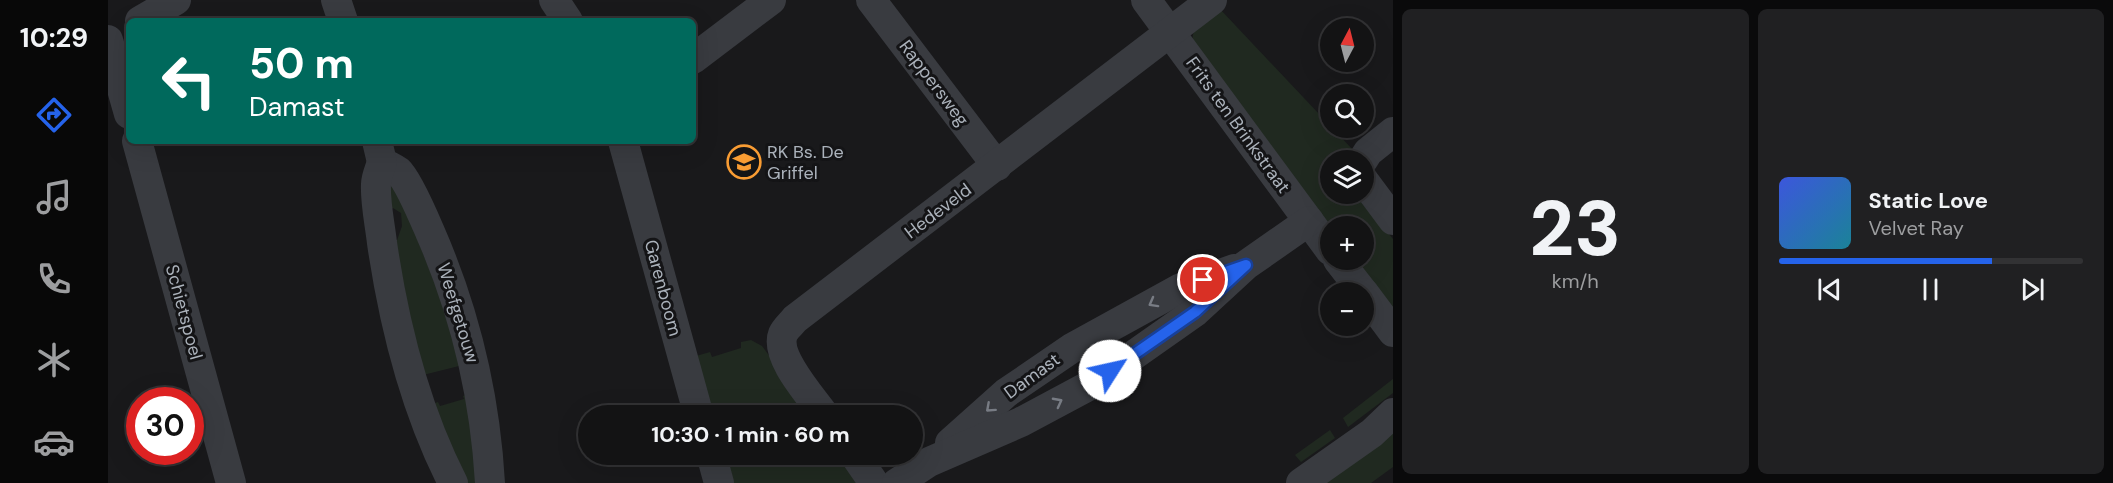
<!DOCTYPE html>
<html lang="en">
<head>
<meta charset="utf-8">
<style>
  :root { --surface:#131314; --page:#202022; --text:#f1f3f6; --muted:#9d9ea0; --line:#323234; --accent:#2563eb }
  body { margin:0; font-family:"DM Sans",sans-serif; background:var(--page); color:var(--text); height:100vh; display:flex; flex-direction:column; font-size:22px; white-space:nowrap }
  * { box-sizing:border-box; margin:0 }
  p { font-size:20px; color:var(--muted) }
  .icon { flex:none; width:33px; height:33px; fill:none; stroke:currentColor; stroke-width:2; stroke-linecap:round; stroke-linejoin:round }
  .map { position:relative; flex:1; overflow:hidden }
  .panel { display:flex; flex-direction:column; gap:9px; padding:9px; background:#0a0a0b; width:720px }
  .panel>* { flex:none }
  .guide { position:absolute; left:18px; top:18px; width:570px; height:126px; border-radius:9px; box-shadow:0 6px 24px #0002,0 0 0 2px var(--line); background:#00695c; color:#fff; overflow:hidden }
  .needle { width:39px; rotate:7deg }
  .fabs { position:absolute; left:1212px; top:18px; display:grid; gap:12px }
  .fabs a { display:grid; place-items:center; width:54px; height:54px; border-radius:50%; background:var(--surface); box-shadow:0 6px 24px #0002,0 0 0 2px var(--line); font-size:30px }
  .speed { position:absolute; left:18px; top:387px; display:flex; gap:12px; font-size:30px; font-weight:700; text-align:center }
  .speed>* { display:grid; place-content:center; width:78px; height:78px; border-radius:50%; background:var(--surface); box-shadow:0 6px 24px #0002,0 0 0 2px var(--line); line-height:1 }
  .speed .limit { border:9px solid #d22; background:#fff; color:#111 }
  .pin { position:absolute; display:grid; place-items:center; width:51px; height:51px; color:#fff; margin:-26px; border:3px solid #fff; border-radius:50%; box-shadow:0 2px 6px #0007 }
  .me { position:absolute; width:66px; margin:-33px; rotate:55deg; stroke-linejoin:round; filter:drop-shadow(0 0 4px #0008) }
  .turn { display:flex; align-items:center; gap:21px; height:126px; padding:0 24px; font-size:27px }
  .turn .icon { width:78px; height:78px; stroke-width:2.5 }
  .turn b { display:block; font-size:42px; line-height:51px }
  .panel .widget { flex:1; display:flex; flex-direction:column; justify-content:center; gap:9px; min-width:0; padding:0 21px; border-radius:9px; background:var(--page) }
  .panel .dial { align-items:center; gap:0 }
  .dial b { font-size:78px; line-height:1 }
  .song { display:flex; align-items:center; gap:18px }
  .cover { width:72px; height:72px; border-radius:9px; background:linear-gradient(135deg,hsl(230 70% 55%),hsl(190 70% 35%)) }
  .played { height:6px; border-radius:3px; background:linear-gradient(90deg,var(--accent) 70%,var(--line) 70%) }
  .keys { display:flex; justify-content:space-around; direction:ltr }
  .panel .tiles { flex:1; display:grid; gap:9px; grid-template-columns:repeat(2,1fr) }
  .trip { position:absolute; left:470px; top:405px; width:345px; height:60px; border-radius:30px; background:var(--surface); box-shadow:0 6px 24px #0002,0 0 0 2px var(--line); font-weight:700; line-height:60px; text-align:center }
  main { display:flex; flex:1; min-height:0 }
  .dock { display:flex; flex-direction:column; width:108px; justify-content:space-around; align-items:center; background:#080808; color:var(--muted) }
  .dock .icon { width:42px; height:42px }
  .dock .selected { color:var(--accent) }
  .dock b { font-size:27px; color:var(--text) }
  .map>svg:first-child { display:block }
  .green { fill:#202920 }
  .lines { fill:none; stroke-linecap:round; stroke-linejoin:round }
  .minor { stroke:#393b40; stroke-width:30 }
  .oneway { stroke:#787c84 }
  .route-casing { stroke:#184099; stroke-width:15 }
  .route { stroke:#2563eb; stroke-width:10 }
  .labels { text-anchor:middle; dominant-baseline:central; stroke-width:6; stroke-linejoin:round; paint-order:stroke }
  .street-label { font-size:18px; fill:#abb2bb; stroke:#141416 }
  .poi-label { font-size:18px; fill:#abb2bb; stroke:#141416; text-anchor:start }
</style>
</head>
<body>
<main>
<nav class="dock">
<b>10:29</b>
<svg class="icon selected" aria-label="directions" viewBox="0 0 24 24"><path d="M12 3l9 9-9 9-9-9zM9 14v-3h6M13 9l2 2-2 2"/></svg>
<svg class="icon" aria-label="music" viewBox="0 0 24 24"><path d="M9 18V5l10-2v13"/><circle cx="6" cy="18" r="3"/><circle cx="16" cy="16" r="3"/></svg>
<svg class="icon" aria-label="phone" viewBox="0 0 24 24"><path d="M5 4h4l2 5-3 2q2 4 5 5l2-3 5 2v4C11 20 4 13 5 4z"/></svg>
<svg class="icon" aria-label="climate" viewBox="0 0 24 24"><path d="M12 3v18M4 7l16 10M4 17L20 7"/></svg>
<svg class="icon" aria-label="car" viewBox="0 0 24 24"><path d="M5 17H2v-5l4-1 3-4h7l3 4 3 1v5h-3M9 17h6M6 11h13"/><circle cx="7" cy="17" r="2"/><circle cx="17" cy="17" r="2"/></svg>
</nav>
<div class="map">
<svg width="1285" height="483" viewBox="0 0 1285 483">
  <rect width="100%" height="100%" fill="#19191b"/>
  <g class="green">
    <polygon points="1111,8 1245,150 1239,160 1222,160 1222,194 1256,194 1257,203 1285,239 1285,315 1243,260 1256,260 1256,226 1222,226 1084,41 1086,29"/>
    <polygon points="285,178 359,364 311,376 287,246 294,226 293,213 285,208 281,211 281,179"/>
    <polygon points="643,340 654,346 705,415 603,415 588,356 602,352 604,357 633,348 633,342"/>
    <polygon points="1285,379 1285,393 1240,427 1235,418"/>
    <polygon points="365,392 376,483 353,483 321,405 330,402 332,406 356,399 355,396"/>
    <polygon points="1285,428 1285,467 1263,483 1214,483"/>
    <polygon points="1222,430 1227,438 1193,462 1187,455"/>
    <polygon points="614,455 734,455 755,483 622,483"/>
  </g>
  <g class="lines">
    <g class="minor">
      <polyline points="228,0 235,21"/>
      <polyline points="446,0 460,21"/>
      <polyline points="763,0 889,166"/>
      <polyline points="1038,0 1222,250"/>
      <polyline points="32,21 68,0"/>
      <polyline points="0,40 21,114"/>
      <polyline points="585,59 663,0"/>
      <polyline points="29,141 123,483"/>
      <path d="M 269,141 L 274,162 C 279,165 285,168 290,171 C 300,180 316,218 322,232 C 357,312 377,395 382,483"/>
      <polyline points="515,141 591,416"/>
      <polyline points="1255,160 1260,152 1285,132"/>
      <path d="M 274,162 C 272,169 268,177 268,184 C 267,203 272,224 274,243 C 286,325 307,409 345,483"/>
      <polyline points="1256,181 1285,220"/>
      <polyline points="1230,260 1255,292"/>
      <polyline points="1256,293 1285,332"/>
      <path d="M 717,416 C 704,397 666,357 675,334 C 677,329 684,323 687,319 L 1104,0"/>
      <polyline points="842,443 898,393 964,348 1073,288 1126,269"/>
      <polyline points="603,454 611,483"/>
      <polyline points="746,454 766,483"/>
      <polyline points="789,483 821,462 913,422 986,383 1087,312 1138,265 1201,221"/>
      <polyline points="1193,483 1264,433 1285,413"/>
    </g>
  </g>
  <defs><path id="oneway-chevron" d="M-2-3.5L2.5 0L-2 3.5" fill="none" stroke-width="1.6" stroke-linecap="round" stroke-linejoin="round" transform="scale(1.5)"/></defs>
  <g class="oneway">
    <use href="#oneway-chevron" transform="translate(1045 303) rotate(151)"/>
    <use href="#oneway-chevron" transform="translate(950 402) rotate(-28)"/>
    <use href="#oneway-chevron" transform="translate(882 408) rotate(138)"/>
  </g>
  <g class="lines">
    <defs>
      <polyline id="route" points="1002,371 1087,312 1138,265 1095,280"/>
    </defs>
    <use href="#route" class="route-casing"/>
    <use href="#route" class="route"/>
  </g>
  <defs>
    <symbol id="school-ring" viewBox="-11 -11 22 22"><circle r="9.5" fill="#141416" stroke="#f99c33" stroke-width="1.5"/><path d="M0-5L7-2L0 1L-7-2ZM-4 1L0 2.5L4 1V4Q0 6-4 4Z" fill="#f99c33"/></symbol>
  </defs>
  <g fill-rule="evenodd">
    <use href="#school-ring" x="617" y="143" width="38" height="38"/>
  </g>
  <g class="labels">
    <g class="street-label">
      <text transform="translate(826 83) rotate(53)">Rappersweg</text>
      <text transform="translate(1130 125) rotate(54)">Frits ten Brinkstraat</text>
      <text transform="translate(830 211) rotate(-37)">Hedeveld</text>
      <text transform="translate(555 288) rotate(75)">Garenboom</text>
      <text transform="translate(76 312) rotate(75)">Schietspoel</text>
      <text transform="translate(350 313) rotate(73)">Weefgetouw</text>
      <text transform="translate(924 376) rotate(-36)">Damast</text>
    </g>
    <g class="poi-label">
      <text x="659" y="152">RK Bs. De<tspan x="659" dy="21">Griffel</tspan></text>
    </g>
  </g>
</svg>
<div class="fabs">
<a><svg class="needle" viewBox="-14 -14 28 28"><path d="M0-13l5 13h-10z" fill="#e53935"/><path d="M0 13l5-13h-10z" fill="#9d9ea0"/></svg></a>
<a><svg class="icon" aria-label="search" viewBox="0 0 24 24"><circle cx="10" cy="10" r="6"/><path d="M15 15l6 6"/></svg></a>
<a><svg class="icon" aria-label="layers" viewBox="0 0 24 24"><path d="M12 4l9 5-9 5-9-5zM3 14l9 5 9-5"/></svg></a>
<a>+</a>
<a>−</a>
</div>
<div class="speed"><div class="limit">30</div></div>
<div class="pin" style="left:1095px;top:280px;background:#d93025"><svg class="icon" aria-label="arrive" viewBox="0 0 24 24"><path d="M6 21V4h12l-3 4 3 4H6"/></svg></div>
<svg class="me" style="left:1002px;top:371px" viewBox="-20 -20 40 40"><circle r="19" fill="#fff"/><path d="M0-13L10 11 0 6-10 11z" fill="#2563eb"/></svg>
<div class="trip">10:30 · 1 min · 60 m</div>
<div class="guide">
<div class="turn"><svg class="icon" aria-label="left" viewBox="0 0 24 24"><path d="M17 20v-9H6M10 6l-5 5 5 5"/></svg><div><b>50 m</b>Damast</div></div>
</div>
</div>
<section class="panel">
<div class="tiles">
<div class="widget dial"><b>23</b><p>km/h</p></div>
<div class="widget">
<div class="song"><i class="cover"></i><div><b>Static Love</b><p>Velvet Ray</p></div></div>
<div class="played"></div>
<div class="keys"><svg class="icon" aria-label="previous" viewBox="0 0 24 24"><path d="M18 5L8 12l10 7zM5 5v14"/></svg><svg class="icon" aria-label="pause" viewBox="0 0 24 24"><path d="M8 5v14M16 5v14"/></svg><svg class="icon" aria-label="next" viewBox="0 0 24 24"><path d="M6 5l10 7-10 7zM19 5v14"/></svg></div>
</div>
</div>
</section>
</main>
</body>
</html>
